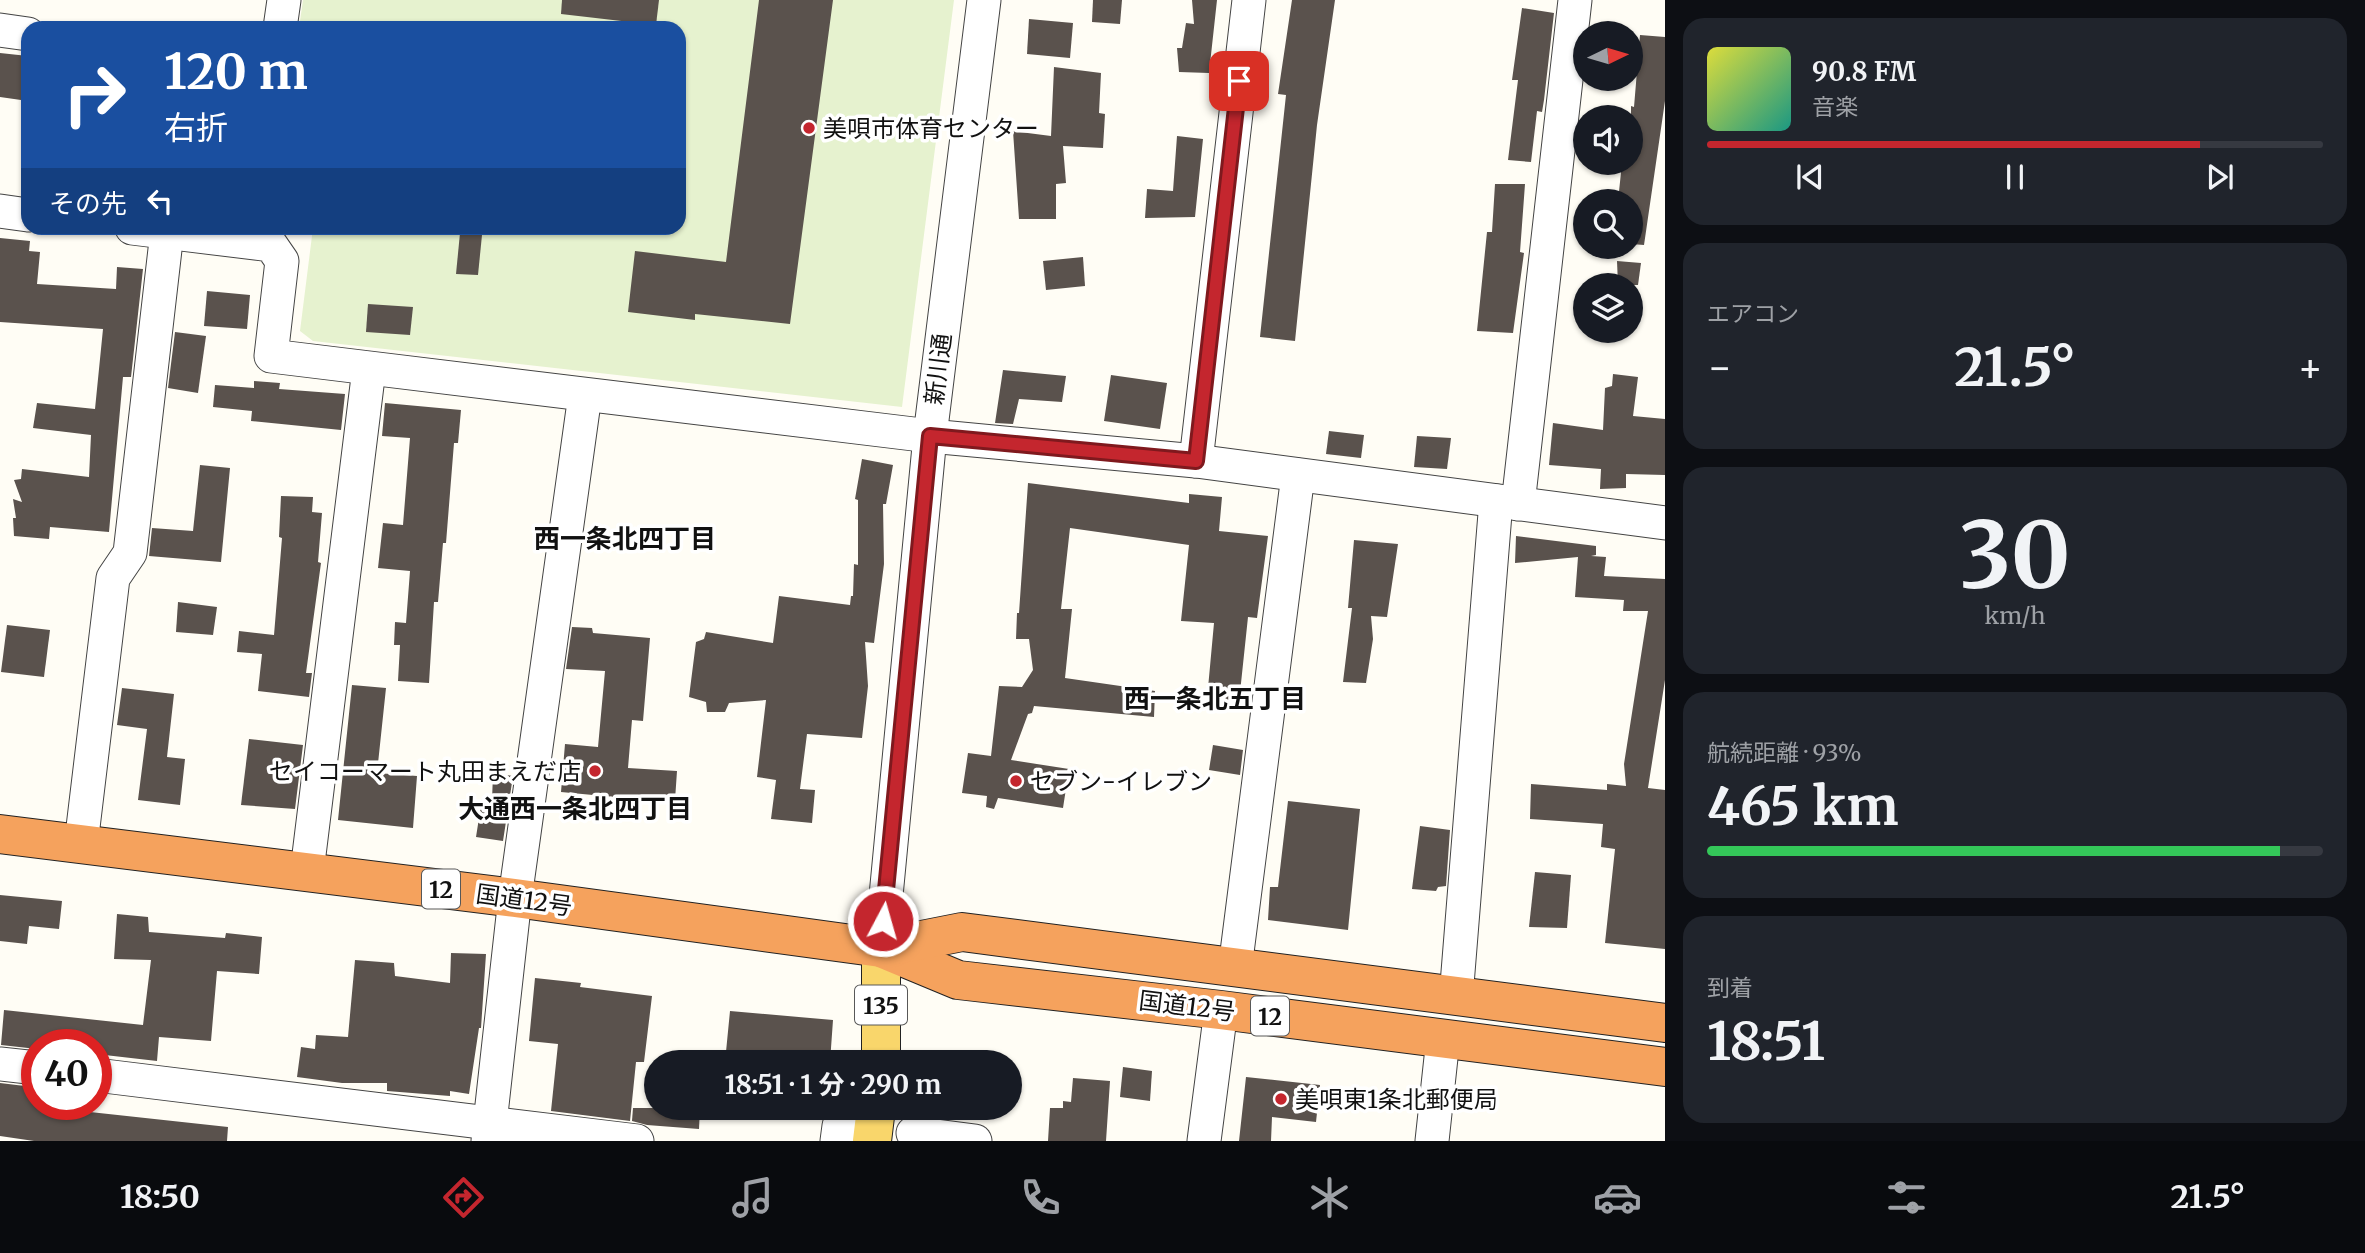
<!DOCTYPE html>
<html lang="ja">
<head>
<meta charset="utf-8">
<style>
  :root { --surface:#171b24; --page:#20242c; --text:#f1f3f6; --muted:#9ea1a6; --line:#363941; --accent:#c4262e }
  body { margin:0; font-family:Merriweather,"Noto Sans JP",serif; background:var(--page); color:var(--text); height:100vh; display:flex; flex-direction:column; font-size:26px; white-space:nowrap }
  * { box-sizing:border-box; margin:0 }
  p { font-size:23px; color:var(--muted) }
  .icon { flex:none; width:38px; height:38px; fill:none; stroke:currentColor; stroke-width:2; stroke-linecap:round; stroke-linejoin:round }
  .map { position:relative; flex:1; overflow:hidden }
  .drawer { display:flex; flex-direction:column; gap:18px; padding:18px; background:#0d0f14; width:700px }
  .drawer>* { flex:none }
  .guide { position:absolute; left:21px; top:21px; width:665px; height:214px; border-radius:21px; box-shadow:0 2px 5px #0004; background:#1a4fa0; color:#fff; overflow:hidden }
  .needle { width:46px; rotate:85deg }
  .controls { position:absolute; left:1573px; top:21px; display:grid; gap:14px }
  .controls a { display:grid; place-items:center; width:70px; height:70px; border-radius:50%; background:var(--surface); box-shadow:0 2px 5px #0004; font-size:35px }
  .speed { position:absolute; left:21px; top:1029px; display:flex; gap:14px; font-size:35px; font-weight:700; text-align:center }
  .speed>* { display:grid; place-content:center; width:91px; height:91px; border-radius:50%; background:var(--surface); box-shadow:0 2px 5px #0004; line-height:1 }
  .speed .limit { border:10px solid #d22; background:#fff; color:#111 }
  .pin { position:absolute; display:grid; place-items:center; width:60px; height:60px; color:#fff; margin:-30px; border-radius:14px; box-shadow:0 4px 10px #0006 }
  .me { position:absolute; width:77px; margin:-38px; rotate:6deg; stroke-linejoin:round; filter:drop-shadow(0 0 5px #0008) }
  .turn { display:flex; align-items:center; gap:24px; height:147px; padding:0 28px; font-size:32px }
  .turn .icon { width:91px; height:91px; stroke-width:2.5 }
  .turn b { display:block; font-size:49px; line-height:60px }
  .then { display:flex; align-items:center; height:66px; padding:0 28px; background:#0003; gap:14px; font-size:26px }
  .big { font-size:52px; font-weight:700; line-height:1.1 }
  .drawer .card { flex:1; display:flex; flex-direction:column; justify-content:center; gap:10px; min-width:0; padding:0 24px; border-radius:21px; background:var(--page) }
  .drawer .dial { align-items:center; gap:0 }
  .dial b { font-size:91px; line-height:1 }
  .song { display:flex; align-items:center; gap:21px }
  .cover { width:84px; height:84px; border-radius:10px; background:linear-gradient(135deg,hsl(60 70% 55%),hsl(170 70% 35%)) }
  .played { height:7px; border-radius:4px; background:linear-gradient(90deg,var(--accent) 80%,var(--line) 80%) }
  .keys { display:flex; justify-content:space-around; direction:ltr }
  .heat { display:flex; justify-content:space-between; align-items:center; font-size:38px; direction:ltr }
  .charge { height:10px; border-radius:5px; background:linear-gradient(90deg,#34c759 93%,var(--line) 0) }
  .trip { position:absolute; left:644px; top:1050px; width:378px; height:70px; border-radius:35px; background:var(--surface); box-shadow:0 2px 5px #0004; font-weight:700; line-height:70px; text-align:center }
  .tabs { display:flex; height:112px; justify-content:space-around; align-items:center; background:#090b0e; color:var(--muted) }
  .tabs .icon { width:49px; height:49px }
  .tabs .on { color:var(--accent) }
  .tabs b { font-size:32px; color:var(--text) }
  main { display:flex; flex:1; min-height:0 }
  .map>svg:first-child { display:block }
  .pitch { fill:#e6f2cf }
  .building { fill:#5a524d }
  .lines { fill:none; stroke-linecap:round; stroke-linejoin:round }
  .minor-casing { stroke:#444; stroke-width:35 }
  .major-casing { stroke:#222; stroke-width:40 }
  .highway-casing { stroke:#222; stroke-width:40 }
  .minor { stroke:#fff; stroke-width:33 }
  .major { stroke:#f9d66b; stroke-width:38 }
  .highway { stroke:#f5a25d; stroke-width:38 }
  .route-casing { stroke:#7f191e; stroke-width:18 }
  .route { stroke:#c4262e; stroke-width:12 }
  .poi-dot { fill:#c4262e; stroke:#fff; stroke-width:2.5 }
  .labels { text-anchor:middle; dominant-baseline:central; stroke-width:7; stroke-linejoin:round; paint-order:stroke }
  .shield { fill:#fff; stroke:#585858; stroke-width:2 }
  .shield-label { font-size:23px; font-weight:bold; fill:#111 }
  .poi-label { font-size:24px; fill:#111; stroke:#fff; text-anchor:start }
  .street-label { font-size:24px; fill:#111; stroke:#fff }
  .neighbourhood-label { font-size:26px; font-weight:bold; fill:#111; stroke:#fff }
</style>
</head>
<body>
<main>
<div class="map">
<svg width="1665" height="1141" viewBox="0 0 1665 1141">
  <rect width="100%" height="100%" fill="#fffdf5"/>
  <polygon class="pitch" points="303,0 954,0 902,407 313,341 300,331 313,228 679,228 679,28 299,28"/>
  <g class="building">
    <polygon points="562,0 659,0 656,25 561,14"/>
    <polygon points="759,0 833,0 790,324 695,314 695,320 628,312 635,251 726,262"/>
    <polygon points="1093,0 1122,0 1120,24 1092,22"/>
    <polygon points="1192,0 1217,0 1209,73 1179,72 1177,48 1182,48 1186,23 1194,24"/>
    <polygon points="1292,0 1335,0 1317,125 1295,341 1260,337 1286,95 1278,94"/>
    <polygon points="1522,8 1554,13 1544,100 1542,112 1537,111 1531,162 1508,160 1518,80 1512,80"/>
    <polygon points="1029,19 1073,23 1070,58 1027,54"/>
    <polygon points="1640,35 1665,37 1665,101 1644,245 1631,244 1631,201 1618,201 1622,163 1631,163 1631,106 1634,107"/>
    <polygon points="0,53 28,56 28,101 0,97"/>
    <polygon points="1054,67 1101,73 1099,113 1105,114 1103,148 1063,146 1066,183 1056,184 1056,219 1019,219 1013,131 1051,136"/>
    <polygon points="1177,136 1203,139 1195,217 1145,218 1147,189 1173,191"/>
    <polygon points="1495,184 1525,184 1520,252 1524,253 1513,333 1477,331 1487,232 1492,232"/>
    <polygon points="460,233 482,235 478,275 456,274"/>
    <polygon points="0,238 30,241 29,251 40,252 37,284 116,289 117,267 143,269 131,377 123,377 109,532 50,527 49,539 14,536 13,518 16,518 13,499 22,502 14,480 21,479 22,469 89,477 91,435 33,428 37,403 95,409 103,329 0,322"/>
    <polygon points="1083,257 1085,286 1046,290 1043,261"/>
    <polygon points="1617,261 1641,263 1638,285 1618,285"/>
    <polygon points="207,291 250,295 247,329 204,326"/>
    <polygon points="368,304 413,307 410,335 366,332"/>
    <polygon points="175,332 206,336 198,393 168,388"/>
    <polygon points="1003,370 1066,376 1062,402 1019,399 1013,424 995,423"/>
    <polygon points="1613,374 1638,377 1633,416 1665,419 1665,475 1626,474 1626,488 1600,489 1601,469 1549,465 1553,423 1603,430 1605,388 1612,386"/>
    <polygon points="1111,375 1167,383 1160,429 1104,421"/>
    <polygon points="254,381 280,383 279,389 345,394 341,430 251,421 252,411 213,407 215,385 254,388"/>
    <polygon points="385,403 461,410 458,443 454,443 446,543 443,543 438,602 434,602 429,683 398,681 400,645 394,645 395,622 406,623 410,571 378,568 383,523 403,525 410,438 382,436"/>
    <polygon points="1329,431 1364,435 1361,458 1326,454"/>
    <polygon points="1417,436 1451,438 1447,469 1414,467"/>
    <polygon points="862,459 893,465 886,504 883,504 884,564 874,643 865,642 868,686 862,738 807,734 800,789 815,790 812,823 771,819 776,780 757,777 766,700 729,703 725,712 707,712 706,702 689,697 696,642 704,639 706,632 773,643 779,596 850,605 851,596 853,596 854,564 858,565 858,500 855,499"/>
    <polygon points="200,465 230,468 221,562 149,556 152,528 193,531"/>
    <polygon points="1028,483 1189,503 1189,494 1222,497 1219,531 1268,536 1257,618 1248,617 1239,702 1207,699 1214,623 1181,621 1189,545 1070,528 1061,609 1072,609 1065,678 1155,691 1154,717 1034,706 1032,713 1028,714 1011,760 1069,769 1063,808 998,798 994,809 986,807 987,796 962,793 968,753 991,756 999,686 1022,687 1033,670 1029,639 1016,639 1017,613 1019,613"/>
    <polygon points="281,496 313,497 312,512 322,513 318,562 321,563 306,673 312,673 309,697 258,691 262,654 237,652 239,631 274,635 282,538 279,537"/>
    <polygon points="1516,536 1596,546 1596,555 1591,556 1606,557 1604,576 1665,579 1665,680 1648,788 1665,790 1665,949 1605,943 1615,849 1601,847 1603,824 1530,819 1531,784 1607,790 1607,784 1626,786 1624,764 1648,611 1623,611 1624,600 1575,597 1578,557 1515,563"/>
    <polygon points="1354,540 1398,544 1387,617 1371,616 1373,639 1366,683 1343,682 1352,608 1348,608"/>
    <polygon points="178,602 217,607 213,635 176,632"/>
    <polygon points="7,625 50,630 44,677 1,672"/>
    <polygon points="572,627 592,628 593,633 650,638 643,721 632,720 628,768 677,771 675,800 625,798 561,792 565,744 598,747 605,671 566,669"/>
    <polygon points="352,685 386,688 377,773 417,776 413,828 338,820"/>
    <polygon points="122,688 174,694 167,757 185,759 180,805 138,800 147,729 117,725"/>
    <polygon points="249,739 303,745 295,809 241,805"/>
    <polygon points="1213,745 1243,750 1240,775 1209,770"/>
    <polygon points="493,773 513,776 503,841 476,837 482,799 492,801"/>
    <polygon points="1288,801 1360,809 1348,930 1268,920 1270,887 1278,887"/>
    <polygon points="1420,826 1450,830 1446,886 1438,887 1436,891 1412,889"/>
    <polygon points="1535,872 1571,875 1567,928 1529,927"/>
    <polygon points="0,895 62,901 59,929 29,926 27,944 0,941"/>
    <polygon points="117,914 148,917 149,932 225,938 226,933 262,937 259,974 217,971 211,1041 159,1037 157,1061 96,1054 96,1045 37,1045 37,1049 1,1045 4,1010 143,1025 151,960 114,959"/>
    <polygon points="451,953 486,954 481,1028 479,1028 469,1094 450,1091 450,1096 387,1091 387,1083 342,1083 297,1077 301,1047 315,1049 316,1035 348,1037 355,960 394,963 395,976 450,983"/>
    <polygon points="535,978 581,983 580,987 652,996 644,1062 636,1062 630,1121 551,1111 558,1044 529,1041"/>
    <polygon points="730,1011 833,1020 830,1062 792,1062 754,1059 754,1062 725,1062"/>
    <polygon points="1123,1067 1152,1071 1150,1101 1120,1097"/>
    <polygon points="1246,1077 1320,1085 1316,1122 1272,1117 1271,1141 1239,1141"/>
    <polygon points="1073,1078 1110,1081 1106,1141 1048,1141 1050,1108 1063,1108 1063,1101 1071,1102"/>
    <polygon points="0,1083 33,1087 32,1095 37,1096 37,1104 91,1104 90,1112 228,1127 227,1141 34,1141 0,1136"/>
    <polygon points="633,1108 700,1108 699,1129 647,1125 632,1121"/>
  </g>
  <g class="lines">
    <defs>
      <g id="minor">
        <polyline points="280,28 284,0"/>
        <polyline points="0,30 28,34"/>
        <polyline points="0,211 28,215"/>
        <polyline points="132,228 271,245 282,261 271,356 930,436 1196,461 1665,523"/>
        <polyline points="1196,461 1249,0"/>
        <polyline points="1518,504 1575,0"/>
        <polyline points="81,844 113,578 130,553 167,232"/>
        <polyline points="307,871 369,369"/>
        <polyline points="881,948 930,436 984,0"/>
        <polyline points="1235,968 1298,475"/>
        <polyline points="1456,997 1496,501"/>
        <polyline points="0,1064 37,1068"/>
        <polyline points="96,1075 637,1141"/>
        <polyline points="913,1133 975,1141"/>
        <polyline points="488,1141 515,898 585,395"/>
        <polyline points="837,1141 839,1126 850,1108"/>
        <polyline points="1204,1141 1221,1010"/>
        <polyline points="1432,1141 1443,1039"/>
      </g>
      <g id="major">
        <polyline points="881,1062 881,948"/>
        <polyline points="872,1141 876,1108"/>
      </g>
      <g id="highway">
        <polyline points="0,834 515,898 881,948 958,980 1221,1010 1665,1067"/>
        <polyline points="881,948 962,932 1665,1023"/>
      </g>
    </defs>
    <use href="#minor" class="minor-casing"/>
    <use href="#major" class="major-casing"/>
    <use href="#highway" class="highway-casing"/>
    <use href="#minor" class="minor"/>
    <use href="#major" class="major"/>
    <use href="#highway" class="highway"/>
  </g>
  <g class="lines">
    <defs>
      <polyline id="route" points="883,921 930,436 1196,461 1239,81"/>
    </defs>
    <use href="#route" class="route-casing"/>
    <use href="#route" class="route"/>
  </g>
  <g class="poi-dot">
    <circle cx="809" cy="128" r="7"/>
    <circle cx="595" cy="771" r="7"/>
    <circle cx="1016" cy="781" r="7"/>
    <circle cx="1281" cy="1099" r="7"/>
  </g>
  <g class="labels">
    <g class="shield">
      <rect x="422" y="869.5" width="38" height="39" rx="5"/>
      <rect x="855" y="985.5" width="52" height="39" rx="5"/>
      <rect x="1251" y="996.5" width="38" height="39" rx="5"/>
    </g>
    <g class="shield-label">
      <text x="441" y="889">12</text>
      <text x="881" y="1005">135</text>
      <text x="1270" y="1016">12</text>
    </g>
    <g class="poi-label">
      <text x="823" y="128">美唄市体育センター</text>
      <text x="581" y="771" text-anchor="end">セイコーマート丸田まえだ店</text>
      <text x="1030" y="781">セブン-イレブン</text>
      <text x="1295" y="1099">美唄東1条北郵便局</text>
    </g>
    <g class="street-label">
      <text transform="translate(938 369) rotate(-83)">新川通</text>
      <text transform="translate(524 900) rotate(8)">国道12号</text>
      <text transform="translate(1187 1006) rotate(7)">国道12号</text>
    </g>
    <g class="neighbourhood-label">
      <text x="625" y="538">西一条北四丁目</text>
      <text x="1215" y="698">西一条北五丁目</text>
      <text x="575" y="808">大通西一条北四丁目</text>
    </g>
  </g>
</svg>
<div class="controls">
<a><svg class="needle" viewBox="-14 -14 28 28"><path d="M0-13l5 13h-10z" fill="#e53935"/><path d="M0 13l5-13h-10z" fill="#9ea1a6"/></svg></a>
<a><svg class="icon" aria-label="sound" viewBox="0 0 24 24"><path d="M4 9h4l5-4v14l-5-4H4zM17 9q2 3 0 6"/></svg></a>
<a><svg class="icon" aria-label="search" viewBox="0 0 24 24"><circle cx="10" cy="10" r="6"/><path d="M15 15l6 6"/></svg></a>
<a><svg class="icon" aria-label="layers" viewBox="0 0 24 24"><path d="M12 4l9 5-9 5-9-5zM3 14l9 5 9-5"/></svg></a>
</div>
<div class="speed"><div class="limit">40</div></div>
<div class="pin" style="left:1239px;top:81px;background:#d93025"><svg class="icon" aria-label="arrive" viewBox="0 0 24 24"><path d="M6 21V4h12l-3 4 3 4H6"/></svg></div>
<svg class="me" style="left:883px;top:921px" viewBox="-20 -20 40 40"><circle r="17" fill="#c4262e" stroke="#fff" stroke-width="3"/><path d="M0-11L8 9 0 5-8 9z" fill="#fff"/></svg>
<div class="trip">18:51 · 1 分 · 290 m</div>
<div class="guide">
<div class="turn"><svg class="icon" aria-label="right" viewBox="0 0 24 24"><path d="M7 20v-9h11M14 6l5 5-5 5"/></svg><div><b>120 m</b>右折</div></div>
<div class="then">その先<svg class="icon" aria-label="left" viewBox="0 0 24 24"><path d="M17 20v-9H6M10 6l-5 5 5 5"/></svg></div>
</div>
</div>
<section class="drawer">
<div class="card">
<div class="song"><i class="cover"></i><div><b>90.8 FM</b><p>音楽</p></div></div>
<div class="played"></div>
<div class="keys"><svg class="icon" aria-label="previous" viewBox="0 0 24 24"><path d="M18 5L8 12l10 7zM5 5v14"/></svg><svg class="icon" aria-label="pause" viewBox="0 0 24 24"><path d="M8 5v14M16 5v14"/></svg><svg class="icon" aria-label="next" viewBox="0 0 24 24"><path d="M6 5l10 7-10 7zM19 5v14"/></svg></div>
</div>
<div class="card"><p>エアコン</p>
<div class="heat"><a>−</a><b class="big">21.5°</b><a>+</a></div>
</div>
<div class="card dial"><b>30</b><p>km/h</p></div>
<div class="card"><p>航続距離 · 93%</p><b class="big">465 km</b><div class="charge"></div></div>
<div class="card"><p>到着</p><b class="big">18:51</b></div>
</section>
</main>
<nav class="tabs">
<b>18:50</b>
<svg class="icon on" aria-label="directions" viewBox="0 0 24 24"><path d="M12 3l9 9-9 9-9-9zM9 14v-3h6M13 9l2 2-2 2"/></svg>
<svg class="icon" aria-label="music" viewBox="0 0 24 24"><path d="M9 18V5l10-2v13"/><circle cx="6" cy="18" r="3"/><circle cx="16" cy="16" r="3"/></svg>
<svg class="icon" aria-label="phone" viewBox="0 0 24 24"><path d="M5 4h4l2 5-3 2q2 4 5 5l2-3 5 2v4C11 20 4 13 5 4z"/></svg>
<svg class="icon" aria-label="climate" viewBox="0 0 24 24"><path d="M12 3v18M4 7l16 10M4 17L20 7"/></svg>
<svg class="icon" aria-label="car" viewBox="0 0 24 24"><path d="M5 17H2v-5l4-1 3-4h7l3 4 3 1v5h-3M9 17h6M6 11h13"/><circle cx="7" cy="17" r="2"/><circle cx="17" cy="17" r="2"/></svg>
<svg class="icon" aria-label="filters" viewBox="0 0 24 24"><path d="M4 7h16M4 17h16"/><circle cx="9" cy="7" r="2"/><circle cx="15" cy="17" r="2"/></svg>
<b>21.5°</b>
</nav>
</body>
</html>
